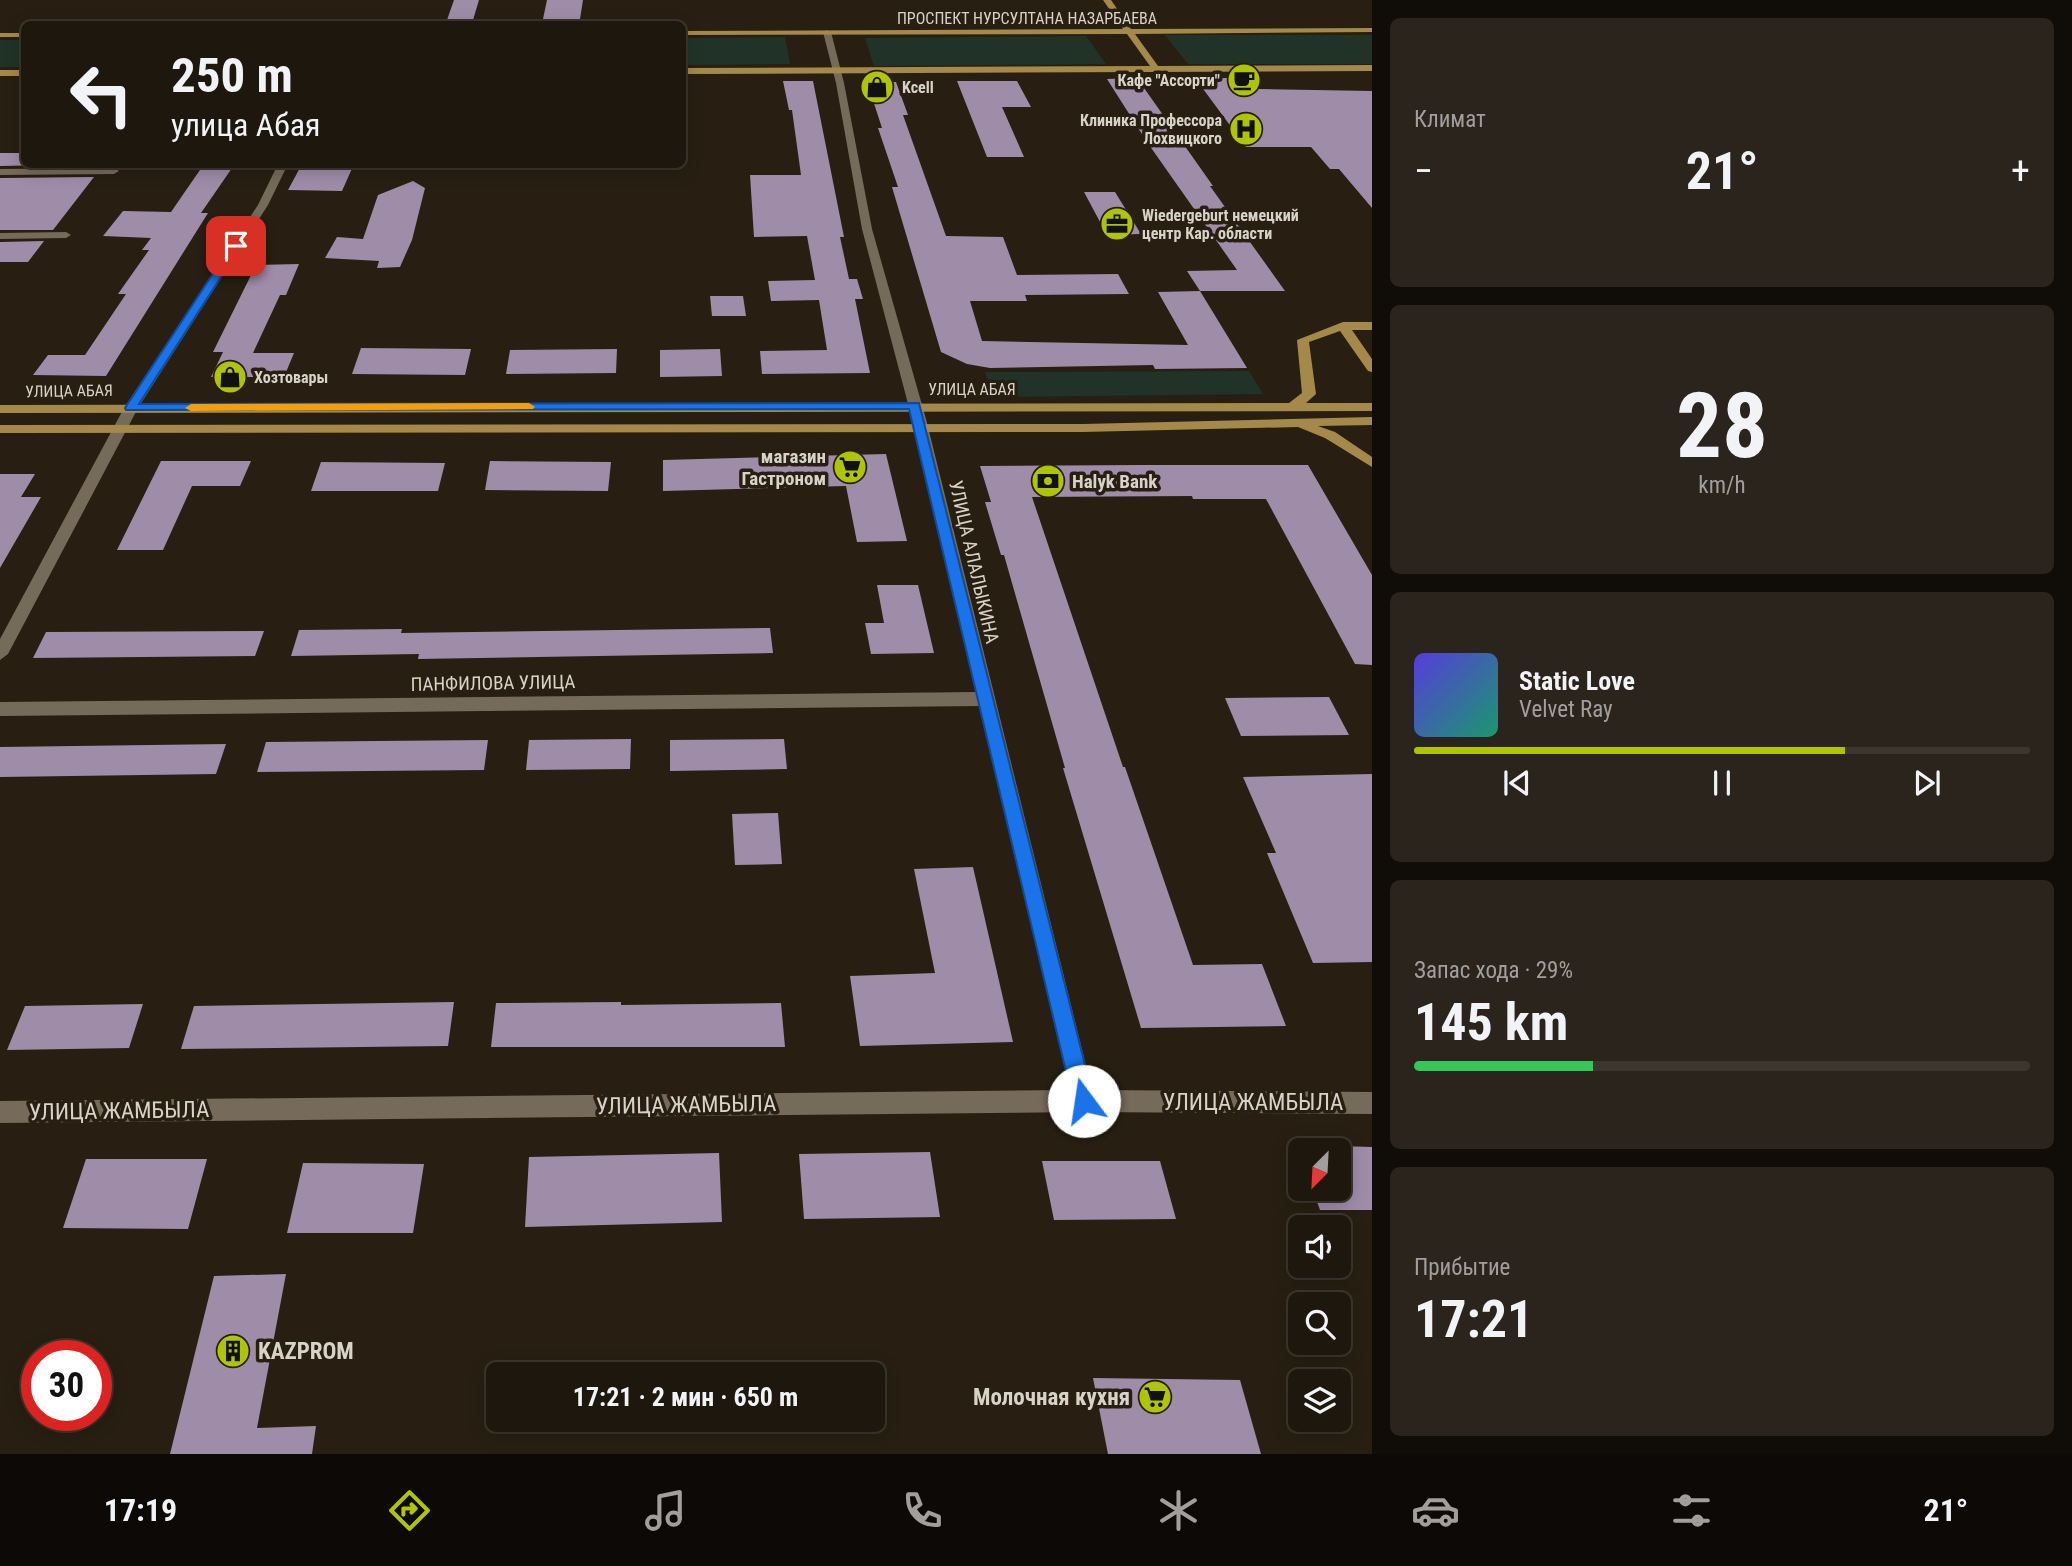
<!DOCTYPE html>
<html lang="ru">
<head>
<meta charset="utf-8">
<style>
  :root { --surface:#1e170e; --page:#2b241c; --text:#f1f3f6; --muted:#a19f9e; --line:#3c362e; --accent:#b0c502 }
  body { margin:0; font-family:"Roboto Condensed",sans-serif; background:var(--page); color:var(--text); height:100vh; display:flex; flex-direction:column; font-size:26px; white-space:nowrap }
  * { box-sizing:border-box; margin:0 }
  p { font-size:23px; color:var(--muted) }
  .icon { flex:none; width:38px; height:38px; fill:none; stroke:currentColor; stroke-width:2; stroke-linecap:round; stroke-linejoin:round }
  .map { position:relative; flex:1; overflow:hidden }
  .drawer { display:flex; flex-direction:column; gap:18px; padding:18px; background:#100d08; width:700px }
  .drawer>* { flex:none }
  .guide { position:absolute; left:21px; top:21px; width:665px; height:147px; border-radius:10px; box-shadow:0 4px 18px #0003,0 0 0 2px var(--line); background:#1e170e; color:var(--text); overflow:hidden }
  .needle { width:46px; rotate:204deg }
  .controls { position:absolute; left:1288px; top:1138px; display:grid; gap:14px }
  .controls a { display:grid; place-items:center; width:63px; height:63px; border-radius:10px; background:var(--surface); box-shadow:0 4px 18px #0003,0 0 0 2px var(--line); font-size:35px }
  .speed { position:absolute; left:21px; top:1340px; display:flex; gap:14px; font-size:35px; font-weight:700; text-align:center }
  .speed>* { display:grid; place-content:center; width:91px; height:91px; border-radius:50%; background:var(--surface); box-shadow:0 4px 18px #0003,0 0 0 2px var(--line); line-height:1 }
  .speed .limit { border:10px solid #d22; background:#fff; color:#111 }
  .pin { position:absolute; display:grid; place-items:center; width:60px; height:60px; color:#fff; margin:-30px; border-radius:14px; box-shadow:0 4px 10px #0006 }
  .me { position:absolute; width:77px; margin:-38px; rotate:346deg; stroke-linejoin:round; filter:drop-shadow(0 0 5px #0008) }
  .turn { display:flex; align-items:center; gap:24px; height:147px; padding:0 35px; font-size:32px }
  .turn .icon { width:91px; height:91px; stroke-width:2.5 }
  .turn b { display:block; font-size:49px; line-height:60px }
  .big { font-size:52px; font-weight:700; line-height:1.1 }
  .drawer .tile { flex:1; display:flex; flex-direction:column; justify-content:center; gap:10px; min-width:0; padding:0 24px; border-radius:10px; background:var(--page) }
  .drawer .dial { align-items:center; gap:0 }
  .dial b { font-size:91px; line-height:1 }
  .song { display:flex; align-items:center; gap:21px }
  .cover { width:84px; height:84px; border-radius:10px; background:linear-gradient(135deg,hsl(250 70% 55%),hsl(160 70% 35%)) }
  .played { height:7px; border-radius:4px; background:linear-gradient(90deg,var(--accent) 70%,var(--line) 70%) }
  .keys { display:flex; justify-content:space-around; direction:ltr }
  .heat { display:flex; justify-content:space-between; align-items:center; font-size:38px; direction:ltr }
  .charge { height:10px; border-radius:5px; background:linear-gradient(90deg,#34c759 29%,var(--line) 0) }
  .trip { position:absolute; left:486px; top:1362px; width:399px; height:70px; border-radius:10px; background:var(--surface); box-shadow:0 4px 18px #0003,0 0 0 2px var(--line); font-weight:700; line-height:70px; text-align:center }
  .dock { display:flex; height:112px; justify-content:space-around; align-items:center; background:#0c0906; color:var(--muted) }
  .dock .icon { width:49px; height:49px }
  .dock .active { color:var(--accent) }
  .dock b { font-size:32px; color:var(--text) }
  main { display:flex; flex:1; min-height:0 }
  .map>svg:first-child { display:block }
  .green { fill:#213328 }
  .building { fill:#9f8ca9 }
  .lines { fill:none; stroke-linecap:round; stroke-linejoin:round }
  .minor { fill:#766a5b; fill-rule:evenodd }
  .major { fill:#a5894a; fill-rule:evenodd }
  .route { fill:#1a73e8; stroke:#114b97; stroke-width:2 }
  .slow { fill:#f59e0b }
  .labels { text-anchor:middle; dominant-baseline:central; stroke-width:7; stroke-linejoin:round; paint-order:stroke }
  .far-street-label { font-size:16px; fill:#d8d2c9; stroke:#281f12 }
  .far-poi-label { font-size:16px; font-weight:bold; fill:#d8d2c9; stroke:#281f12; text-anchor:start }
  .poi-label { font-size:19px; font-weight:bold; fill:#d8d2c9; stroke:#281f12; text-anchor:end }
  .street-label { font-size:19px; fill:#d8d2c9; stroke:#281f12 }
  .near-street-label { font-size:23px; fill:#d8d2c9; stroke:#281f12 }
  .near-poi-label { font-size:23px; font-weight:bold; fill:#d8d2c9; stroke:#281f12; text-anchor:start }
</style>
</head>
<body>
<main>
<div class="map">
<svg width="1372" height="1454" viewBox="0 0 1372 1454">
  <rect width="100%" height="100%" fill="#281f12"/>
  <g class="green">
    <polygon points="1165,35 1372,35 1372,64 1188,64"/>
    <polygon points="1086,36 1106,64 874,66 865,38"/>
    <polygon points="785,37 790,64 683,65 683,38"/>
    <rect x="0" y="40" width="24" height="27"/>
    <polygon points="1249,371 1263,394 994,397 985,372"/>
  </g>
  <g class="building">
    <polygon points="454,0 479,0 473,20 447,20"/>
    <polygon points="547,0 583,0 580,19 543,19"/>
    <polygon points="1137,78 1213,186 1210,186 1285,291 1200,291 1187,271 1237,270 1147,142 1107,79"/>
    <polygon points="1195,78 1251,78 1259,89 1372,91 1372,208 1339,169 1330,169 1311,147 1246,147"/>
    <polygon points="783,81 813,81 844,237 840,237 849,279 857,279 863,299 855,299 870,373 762,374 760,351 827,350 819,300 771,301 768,281 815,280 807,236 754,237 750,175 801,175 792,110 789,110"/>
    <polygon points="957,81 1017,81 1031,107 1002,107 1024,157 987,157"/>
    <polygon points="867,82 896,82 908,115 903,115 946,236 1003,237 1017,275 1118,274 1129,294 1025,295 1027,301 970,301 982,341 1188,345 1158,292 1200,291 1247,368 1155,369 1153,365 990,368 967,364 941,352 892,187 898,187 878,128 882,128"/>
    <polygon points="0,153 24,153 24,164 104,164 0,166"/>
    <polygon points="302,164 354,164 342,191 288,190"/>
    <polygon points="202,167 232,168 201,213 208,213 106,376 33,375 48,355 85,355 126,294 118,294 149,250 142,250 151,238 103,236 123,211 171,212"/>
    <polygon points="94,177 53,230 0,230 0,178"/>
    <polygon points="413,181 425,188 412,240 400,267 377,268 379,261 325,258 337,237 363,239 378,195"/>
    <polygon points="1084,192 1115,192 1141,234 1107,235"/>
    <polygon points="44,241 28,262 0,262 0,242"/>
    <polygon points="299,264 286,295 280,295 253,353 294,353 284,377 211,377 223,352 213,352 256,265"/>
    <polygon points="710,296 743,296 746,316 712,316"/>
    <polygon points="361,348 471,349 465,375 352,374"/>
    <polygon points="617,349 616,373 506,374 510,350"/>
    <polygon points="720,349 722,376 660,377 660,350"/>
    <polygon points="886,454 907,541 857,542 846,486 663,491 663,460"/>
    <polygon points="161,461 251,461 240,486 192,486 163,550 117,550"/>
    <polygon points="490,461 611,462 608,491 485,490"/>
    <polygon points="321,462 445,463 438,491 311,491"/>
    <polygon points="1143,465 1308,465 1372,575 1372,665 1355,664 1266,499 1193,499 1192,496 1032,497 1123,767 1125,767 1193,965 1262,964 1286,1026 1141,1028 1063,768 1065,768 1004,555 1001,555 985,502 991,502 980,466"/>
    <polygon points="0,474 35,474 21,497 41,497 0,568"/>
    <polygon points="877,585 918,585 934,653 871,654 865,623 884,623"/>
    <polygon points="770,628 773,653 418,659 419,654 291,656 299,630 402,629 401,633"/>
    <polygon points="264,631 255,656 33,658 46,632"/>
    <polygon points="1329,697 1349,735 1241,736 1225,698"/>
    <polygon points="631,739 630,769 526,770 529,740"/>
    <polygon points="784,739 787,769 670,771 670,740"/>
    <polygon points="488,740 484,770 257,772 266,742"/>
    <polygon points="226,744 216,774 0,777 0,747"/>
    <polygon points="1372,774 1372,962 1313,963 1267,853 1276,853 1243,777"/>
    <polygon points="778,813 782,864 735,865 732,814"/>
    <polygon points="973,867 1013,1042 860,1046 850,976 935,973 914,869"/>
    <polygon points="454,1002 448,1046 181,1049 194,1006"/>
    <polygon points="621,1002 621,1005 781,1003 785,1047 491,1047 496,1003"/>
    <polygon points="143,1004 129,1048 7,1050 25,1006"/>
    <polygon points="1339,1146 1372,1147 1372,1210 1320,1210 1312,1188 1339,1188"/>
    <polygon points="930,1152 940,1217 804,1219 799,1154"/>
    <polygon points="719,1153 722,1222 525,1227 529,1157"/>
    <polygon points="86,1159 207,1159 188,1229 63,1228"/>
    <polygon points="1042,1161 1160,1161 1176,1219 1054,1220"/>
    <polygon points="303,1163 424,1164 413,1233 287,1233"/>
    <polygon points="286,1274 257,1428 316,1426 312,1454 170,1454 214,1276"/>
    <polygon points="1093,1378 1240,1380 1261,1454 1108,1454"/>
  </g>
  <g class="lines">
    <g class="minor">
      <polygon points="827,30 831,32 844,83 872,229 926,419 1092,1090 1372,1092 1372,1114 1084,1112 0,1123 0,1101 1070,1090 980,706 0,716 0,702 977,692 912,419 862,229 836,83 823,32"/>
      <polygon points="278,164 288,164 268,205 138,408 8,654 0,660 0,639 124,408 258,205"/>
      <polygon points="0,169 114,168 119,171 114,174 0,175"/>
      <polygon points="0,233 66,232 71,235 66,238 0,239"/>
    </g>
    <g class="major">
      <polygon points="1103,0 1111,0 1131,29 1372,28 1372,32 1135,34 1158,66 1372,65 1372,71 682,74 682,68 1150,66 1127,34 682,35 682,31 1123,29"/>
      <rect x="0" y="33" width="24" height="4"/>
      <rect x="0" y="70" width="24" height="6"/>
      <polygon points="1343,322 1372,322 1372,330 1352,330 1372,359 1372,372 1368,371 1340,331 1309,342 1316,394 1306,403 1372,403 1372,411 0,413 0,405 1289,403 1302,393 1297,340"/>
      <polygon points="1372,417 1372,425 1318,426 1335,432 1372,457 1372,467 1325,438 1298,427 1083,432 0,433 0,425 1083,424"/>
    </g>
  </g>
  <polygon class="route" points="236,242 241,246 139,404 919,403 1094,1101 1091,1108 1084,1111 1076,1108 1073,1101 909,409 126,410 125,408 231,246"/>
  <polygon class="slow" points="529,403 535,407 533,409 191,411 185,408 191,404"/>
  <defs>
    <symbol id="cafe-disc" viewBox="-11 -11 22 22"><circle r="9.5" fill="#b0c502" stroke="#281f12"/><path d="M-5.5-4.5H6V0H3Q3 3.5 0 3.5H-2.5Q-5.5 3.5-5.5 0ZM3-3.2v2h1.7v-2ZM-6 4.5H4V6H-6Z" fill="#111"/></symbol>
    <symbol id="shop-disc" viewBox="-11 -11 22 22"><circle r="9.5" fill="#b0c502" stroke="#281f12"/><path d="M-5-2.5h2.3a2.7 3.5 0 0 1 5.4 0H5L5.5 6h-11ZM-1.5-2.5h3a1.5 2.3 0 0 0-3 0Z" fill="#111"/></symbol>
    <symbol id="hospital-disc" viewBox="-11 -11 22 22"><circle r="9.5" fill="#b0c502" stroke="#281f12"/><path d="M-5-5h3v3.5h4V-5h3V5h-3V1.5h-4V5h-3Z" fill="#111"/></symbol>
    <symbol id="office-disc" viewBox="-11 -11 22 22"><circle r="9.5" fill="#b0c502" stroke="#281f12"/><path d="M-6-3h4V-5.5h4V-3h4V5H-6ZM-1-4.5V-3h2v-1.5ZM-6 0V1H6V0Z" fill="#111"/></symbol>
    <symbol id="supermarket-disc" viewBox="-11 -11 22 22"><circle r="9.5" fill="#b0c502" stroke="#281f12"/><path d="M-6-5.5h2.5l.6 2H6L4.5 2H-2.5L-4.4-4H-6ZM-1.5 3.2a1.3 1.3 0 1 0 .1 0ZM3 3.2a1.3 1.3 0 1 0 .1 0Z" fill="#111"/></symbol>
    <symbol id="bank-disc" viewBox="-11 -11 22 22"><circle r="9.5" fill="#b0c502" stroke="#281f12"/><path d="M-6-4H6V4H-6ZM0-2.3a2.3 2.3 0 1 0 0 4.6a2.3 2.3 0 1 0 0-4.6Z" fill="#111"/></symbol>
    <symbol id="building-disc" viewBox="-11 -11 22 22"><circle r="9.5" fill="#b0c502" stroke="#281f12"/><path d="M-4-6H4V6H1V3H-1V6H-4ZM-2.5-4.3h1.7v1.8h-1.7ZM.8-4.3h1.7v1.8H.8ZM-2.5-1h1.7V.8h-1.7ZM.8-1h1.7V.8H.8Z" fill="#111"/></symbol>
  </defs>
  <g fill-rule="evenodd">
    <use href="#cafe-disc" x="1225" y="61" width="38" height="38"/>
    <use href="#shop-disc" x="858" y="68" width="38" height="38"/>
    <use href="#hospital-disc" x="1227" y="110" width="38" height="38"/>
    <use href="#office-disc" x="1098" y="205" width="38" height="38"/>
    <use href="#shop-disc" x="211" y="358" width="38" height="38"/>
    <use href="#supermarket-disc" x="831" y="448" width="38" height="38"/>
    <use href="#bank-disc" x="1029" y="462" width="38" height="38"/>
    <use href="#building-disc" x="214" y="1332" width="38" height="38"/>
    <use href="#supermarket-disc" x="1136" y="1378" width="38" height="38"/>
  </g>
  <g class="labels">
    <g class="far-street-label">
      <text x="1027" y="18">ПРОСПЕКТ НУРСУЛТАНА НАЗАРБАЕВА</text>
      <text x="972" y="389">УЛИЦА АБАЯ</text>
      <text transform="translate(69 391) rotate(-1)">УЛИЦА АБАЯ</text>
    </g>
    <g class="far-poi-label">
      <text x="1220" y="80" text-anchor="end">Кафе "Ассорти"</text>
      <text x="902" y="87">Kcell</text>
      <text x="1222" y="120" text-anchor="end">Клиника Профессора<tspan x="1222" dy="18">Лохвицкого</tspan></text>
      <text x="1142" y="215">Wiedergeburt немецкий<tspan x="1142" dy="18">центр Кар. области</tspan></text>
      <text x="254" y="377">Хозтовары</text>
    </g>
    <g class="poi-label">
      <text x="826" y="456">магазин<tspan x="826" dy="22">Гастроном</tspan></text>
      <text x="1072" y="481" text-anchor="start">Halyk Bank</text>
    </g>
    <g class="street-label">
      <text transform="translate(974 562) rotate(77)">УЛИЦА АЛАЛЫКИНА</text>
      <text transform="translate(493 683) rotate(-1)">ПАНФИЛОВА УЛИЦА</text>
    </g>
    <g class="near-street-label">
      <text x="1253" y="1102">УЛИЦА ЖАМБЫЛА</text>
      <text transform="translate(686 1105) rotate(-1)">УЛИЦА ЖАМБЫЛА</text>
      <text transform="translate(119 1111) rotate(-1)">УЛИЦА ЖАМБЫЛА</text>
    </g>
    <g class="near-poi-label">
      <text x="258" y="1351">KAZPROM</text>
      <text x="1130" y="1397" text-anchor="end">Молочная кухня</text>
    </g>
  </g>
</svg>
<div class="controls">
<a><svg class="needle" viewBox="-14 -14 28 28"><path d="M0-13l5 13h-10z" fill="#e53935"/><path d="M0 13l5-13h-10z" fill="#a19f9e"/></svg></a>
<a><svg class="icon" aria-label="sound" viewBox="0 0 24 24"><path d="M4 9h4l5-4v14l-5-4H4zM17 9q2 3 0 6"/></svg></a>
<a><svg class="icon" aria-label="search" viewBox="0 0 24 24"><circle cx="10" cy="10" r="6"/><path d="M15 15l6 6"/></svg></a>
<a><svg class="icon" aria-label="layers" viewBox="0 0 24 24"><path d="M12 4l9 5-9 5-9-5zM3 14l9 5 9-5"/></svg></a>
</div>
<div class="speed"><div class="limit">30</div></div>
<div class="pin" style="left:236px;top:246px;background:#d93025"><svg class="icon" aria-label="arrive" viewBox="0 0 24 24"><path d="M6 21V4h12l-3 4 3 4H6"/></svg></div>
<svg class="me" style="left:1084px;top:1101px" viewBox="-20 -20 40 40"><circle r="19" fill="#fff"/><path d="M0-13L10 11 0 6-10 11z" fill="#1a73e8"/></svg>
<div class="trip">17:21 · 2 мин · 650 m</div>
<div class="guide">
<div class="turn"><svg class="icon" aria-label="left" viewBox="0 0 24 24"><path d="M17 20v-9H6M10 6l-5 5 5 5"/></svg><div><b>250 m</b>улица Абая</div></div>
</div>
</div>
<section class="drawer">
<div class="tile"><p>Климат</p>
<div class="heat"><a>−</a><b class="big">21°</b><a>+</a></div>
</div>
<div class="tile dial"><b>28</b><p>km/h</p></div>
<div class="tile">
<div class="song"><i class="cover"></i><div><b>Static Love</b><p>Velvet Ray</p></div></div>
<div class="played"></div>
<div class="keys"><svg class="icon" aria-label="previous" viewBox="0 0 24 24"><path d="M18 5L8 12l10 7zM5 5v14"/></svg><svg class="icon" aria-label="pause" viewBox="0 0 24 24"><path d="M8 5v14M16 5v14"/></svg><svg class="icon" aria-label="next" viewBox="0 0 24 24"><path d="M6 5l10 7-10 7zM19 5v14"/></svg></div>
</div>
<div class="tile"><p>Запас хода · 29%</p><b class="big">145 km</b><div class="charge"></div></div>
<div class="tile"><p>Прибытие</p><b class="big">17:21</b></div>
</section>
</main>
<nav class="dock">
<b>17:19</b>
<svg class="icon active" aria-label="directions" viewBox="0 0 24 24"><path d="M12 3l9 9-9 9-9-9zM9 14v-3h6M13 9l2 2-2 2"/></svg>
<svg class="icon" aria-label="music" viewBox="0 0 24 24"><path d="M9 18V5l10-2v13"/><circle cx="6" cy="18" r="3"/><circle cx="16" cy="16" r="3"/></svg>
<svg class="icon" aria-label="phone" viewBox="0 0 24 24"><path d="M5 4h4l2 5-3 2q2 4 5 5l2-3 5 2v4C11 20 4 13 5 4z"/></svg>
<svg class="icon" aria-label="climate" viewBox="0 0 24 24"><path d="M12 3v18M4 7l16 10M4 17L20 7"/></svg>
<svg class="icon" aria-label="car" viewBox="0 0 24 24"><path d="M5 17H2v-5l4-1 3-4h7l3 4 3 1v5h-3M9 17h6M6 11h13"/><circle cx="7" cy="17" r="2"/><circle cx="17" cy="17" r="2"/></svg>
<svg class="icon" aria-label="filters" viewBox="0 0 24 24"><path d="M4 7h16M4 17h16"/><circle cx="9" cy="7" r="2"/><circle cx="15" cy="17" r="2"/></svg>
<b>21°</b>
</nav>
</body>
</html>
